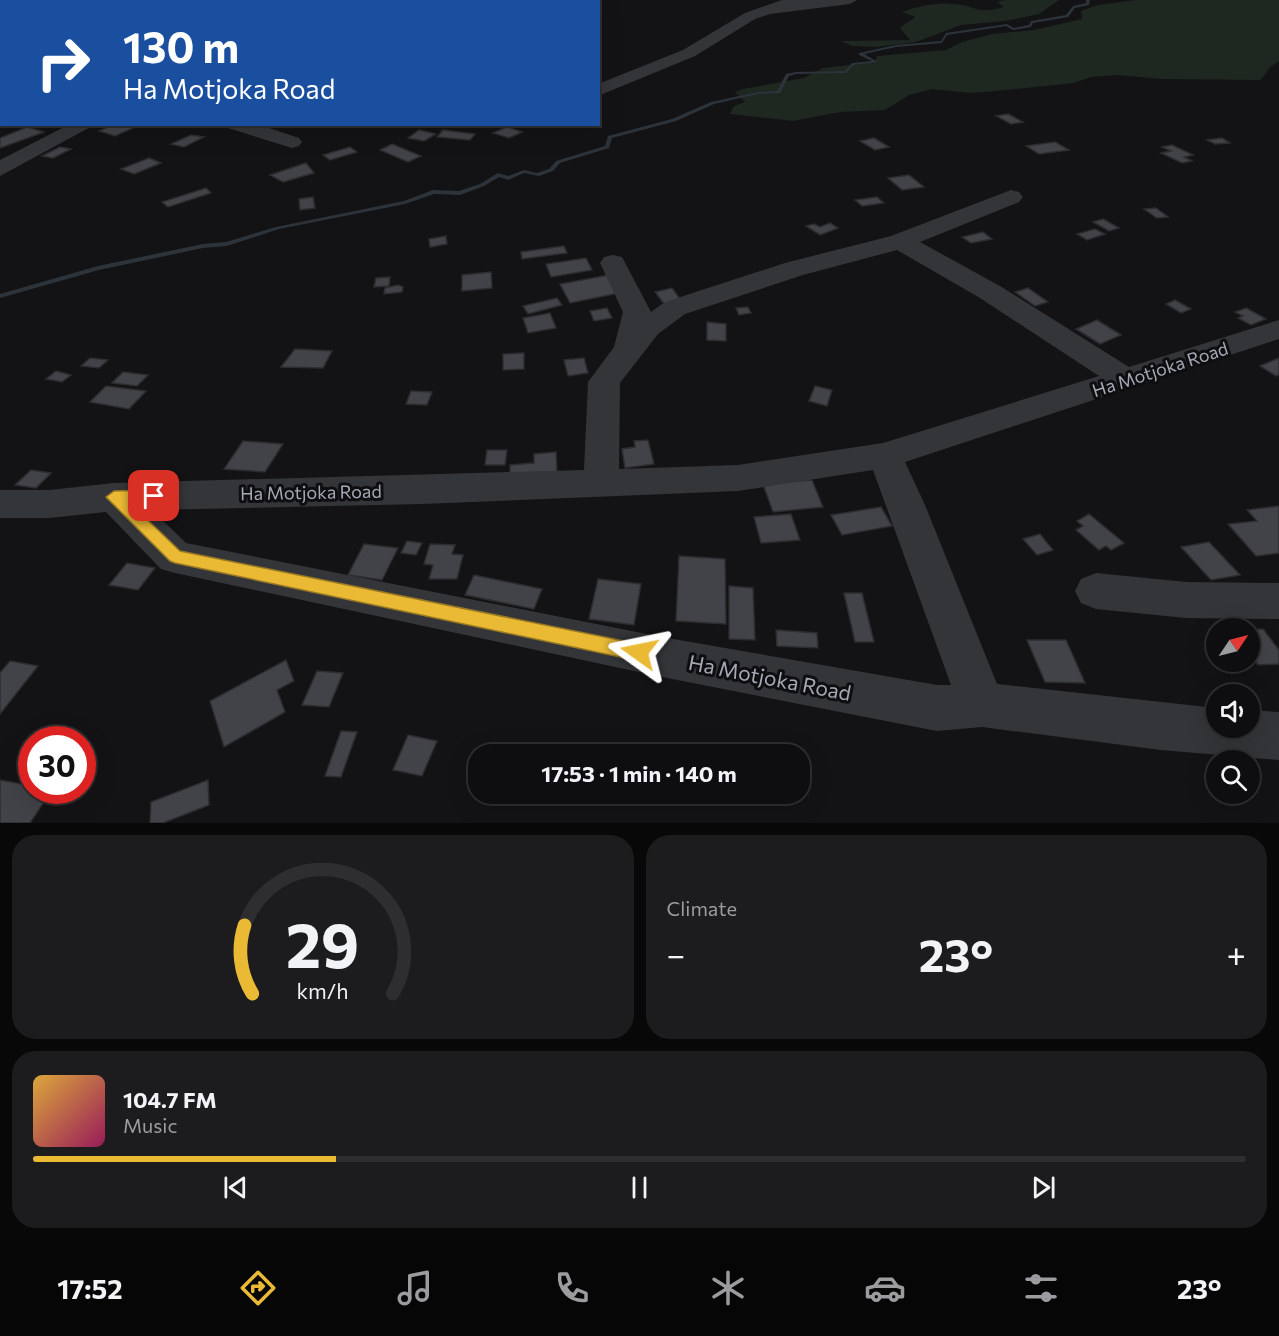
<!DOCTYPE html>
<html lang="en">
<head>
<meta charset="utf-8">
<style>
  :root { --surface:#0e0e10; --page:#1c1c1e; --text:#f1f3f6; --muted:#9b9c9f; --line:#2e2e30; --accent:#ebba35 }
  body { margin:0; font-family:Commissioner,sans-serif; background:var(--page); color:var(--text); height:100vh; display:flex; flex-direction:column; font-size:22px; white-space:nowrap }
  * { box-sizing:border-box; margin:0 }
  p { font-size:20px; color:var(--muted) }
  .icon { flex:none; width:33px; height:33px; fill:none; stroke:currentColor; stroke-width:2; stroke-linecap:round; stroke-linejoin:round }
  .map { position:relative; height:823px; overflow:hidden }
  .panel { display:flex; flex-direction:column; gap:12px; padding:12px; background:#080809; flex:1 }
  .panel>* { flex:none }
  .guide { position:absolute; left:0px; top:0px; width:600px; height:126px; box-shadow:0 6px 24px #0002,0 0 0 2px var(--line); background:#1a4fa0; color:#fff; overflow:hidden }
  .needle { width:39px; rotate:55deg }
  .tools { position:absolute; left:1206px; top:618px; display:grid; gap:12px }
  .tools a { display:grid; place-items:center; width:54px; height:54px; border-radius:50%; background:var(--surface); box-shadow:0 6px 24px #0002,0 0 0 2px var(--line); font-size:30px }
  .speed { position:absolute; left:18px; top:726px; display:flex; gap:12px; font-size:30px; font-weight:700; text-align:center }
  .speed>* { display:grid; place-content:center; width:78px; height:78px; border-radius:50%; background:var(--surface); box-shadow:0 6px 24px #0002,0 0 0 2px var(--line); line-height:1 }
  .speed .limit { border:9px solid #d22; background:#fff; color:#111 }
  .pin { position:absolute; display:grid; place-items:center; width:51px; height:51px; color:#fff; margin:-26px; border-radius:12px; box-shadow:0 3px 9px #0006 }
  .me { position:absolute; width:66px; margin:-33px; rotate:282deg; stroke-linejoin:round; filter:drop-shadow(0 0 4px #0008) }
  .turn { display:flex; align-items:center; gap:21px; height:126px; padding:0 24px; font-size:27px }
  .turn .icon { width:78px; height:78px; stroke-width:2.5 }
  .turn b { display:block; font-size:42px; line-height:51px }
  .big { font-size:45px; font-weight:700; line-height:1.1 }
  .panel .tile { flex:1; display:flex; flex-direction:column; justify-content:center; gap:9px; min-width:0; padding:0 21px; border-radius:24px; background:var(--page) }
  .panel .dial { align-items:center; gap:0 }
  .dial svg { height:156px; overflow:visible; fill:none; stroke:var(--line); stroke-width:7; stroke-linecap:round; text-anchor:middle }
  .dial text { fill:var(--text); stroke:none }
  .song { display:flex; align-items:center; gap:18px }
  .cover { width:72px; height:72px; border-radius:9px; background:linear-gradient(135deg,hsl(40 70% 55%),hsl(330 70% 35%)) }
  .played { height:6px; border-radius:3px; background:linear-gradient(90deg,var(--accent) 25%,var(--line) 25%) }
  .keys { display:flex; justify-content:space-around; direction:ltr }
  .heat { display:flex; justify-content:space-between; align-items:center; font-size:33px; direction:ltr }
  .panel .tiles { flex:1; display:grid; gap:12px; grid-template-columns:1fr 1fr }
  .tile:last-child { grid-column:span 2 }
  .trip { position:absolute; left:468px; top:744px; width:342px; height:60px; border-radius:24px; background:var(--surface); box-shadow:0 6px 24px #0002,0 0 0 2px var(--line); font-weight:700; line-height:60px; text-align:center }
  .tab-bar { display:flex; height:96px; justify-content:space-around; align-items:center; background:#060606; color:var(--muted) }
  .tab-bar .icon { width:42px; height:42px }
  .tab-bar .active { color:var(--accent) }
  .tab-bar b { font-size:27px; color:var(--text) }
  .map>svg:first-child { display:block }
  .green { fill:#1f2721 }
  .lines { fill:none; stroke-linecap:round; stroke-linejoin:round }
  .stream { fill:#2c333a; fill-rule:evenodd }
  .building { fill:#424348; stroke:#2d2d30; stroke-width:1.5 }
  .minor { fill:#343539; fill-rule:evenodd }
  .route { fill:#ebba35; stroke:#997922; stroke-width:1.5 }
  .labels { text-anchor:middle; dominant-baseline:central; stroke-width:6; stroke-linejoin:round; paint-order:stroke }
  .street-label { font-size:18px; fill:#a5a9b5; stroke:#0e0e10 }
  .near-street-label { font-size:21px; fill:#a5a9b5; stroke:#0e0e10 }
</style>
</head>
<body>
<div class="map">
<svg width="1279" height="823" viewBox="0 0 1279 823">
  <rect width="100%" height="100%" fill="#131315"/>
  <g class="green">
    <path d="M 1005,0 L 1059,0 L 1039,14 L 1005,21 L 961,25 L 916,42 L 876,47 L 852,46 L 841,41 L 910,40 L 900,28 L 915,17 L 902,12 C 919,6 936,2 954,4 C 979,6 975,15 1004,7 L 997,2 Z"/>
    <polygon points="1136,0 1279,0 1279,61 1270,67 1261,80 1163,79 1116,75 1091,77 1074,83 996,91 971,93 932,89 909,95 885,110 840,112 793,121 730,114 734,106 745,102 735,92 743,89 804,78 823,68 875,62 877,56 946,50 962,42 992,34 1034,30 1082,19 1081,11 1098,5"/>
  </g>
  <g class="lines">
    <polygon class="stream" points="1086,0 1090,0 1089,5 1075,8 1068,17 1033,23 1031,27 1013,30 1006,26 947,35 942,43 896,47 864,54 878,62 854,65 846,73 796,74 789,76 780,93 758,94 714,104 676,121 612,138 609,148 560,163 553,171 539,176 524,173 508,180 499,177 484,186 460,195 434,194 405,204 279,229 227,246 203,248 99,270 0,298 0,294 98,266 203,244 226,242 276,227 404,201 433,190 459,191 480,184 498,173 508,176 524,170 537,173 549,169 556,161 605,146 608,136 672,119 711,102 758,92 777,91 786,74 796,72 845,71 852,63 872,61 859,55 859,53 896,45 941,41 946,33 1007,24 1014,28 1029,25 1031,21 1066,15 1073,6 1086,3"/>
  </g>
  <g class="building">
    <polygon points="1008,114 1023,122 1011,124 996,116"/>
    <polygon points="115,124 139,124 140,125 115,136 99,131"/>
    <polygon points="27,127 44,132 0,148 0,138"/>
    <polygon points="507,127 522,132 509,138 493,133"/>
    <polygon points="419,130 436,134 424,141 408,138"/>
    <polygon points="443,130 475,134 470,140 437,137"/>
    <polygon points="191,135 204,137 184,147 171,144"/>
    <polygon points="874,138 889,147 875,150 860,141"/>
    <polygon points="1222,138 1230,143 1215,144 1207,140"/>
    <polygon points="1055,142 1069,150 1039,154 1026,146"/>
    <polygon points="392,144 421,156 408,162 380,150"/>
    <polygon points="1172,145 1193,155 1184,157 1192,161 1182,163 1161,153 1171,151 1162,147"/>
    <polygon points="60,147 71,149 53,158 42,156"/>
    <polygon points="350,147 357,152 330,160 323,155"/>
    <polygon points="149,158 161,163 134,174 121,169"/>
    <polygon points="306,163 314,173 283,182 270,175"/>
    <polygon points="909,175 924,187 902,190 888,178"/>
    <polygon points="206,188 211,193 168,207 162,202"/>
    <polygon points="313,197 315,208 300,210 299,199"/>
    <polygon points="877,197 884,203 862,206 855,200"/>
    <polygon points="1156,208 1168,217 1157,218 1144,209"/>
    <polygon points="1103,219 1119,228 1109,231 1093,222"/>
    <polygon points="830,223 838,228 820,235 806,226 814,224 820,227"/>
    <polygon points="1095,229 1105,234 1087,240 1077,234"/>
    <polygon points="983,232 992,239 971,243 962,237"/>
    <polygon points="446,236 447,244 430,247 429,239"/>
    <polygon points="564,246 567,253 522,259 521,252"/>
    <polygon points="586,258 592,270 551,277 546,264"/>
    <polygon points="491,272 492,288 462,291 462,275"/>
    <polygon points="609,275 619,293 570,303 560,284"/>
    <polygon points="390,277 389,286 374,287 376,278"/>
    <polygon points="398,285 403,287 402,292 384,294 385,288"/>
    <polygon points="672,288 682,302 665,305 655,292"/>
    <polygon points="1028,288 1048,302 1035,306 1015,292"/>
    <polygon points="557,298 562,305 528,314 523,306"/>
    <polygon points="1175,300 1191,309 1181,313 1166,304"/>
    <polygon points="748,307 751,313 739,315 736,308"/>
    <polygon points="607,308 612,318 594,321 590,311"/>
    <polygon points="1246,308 1266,319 1251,325 1238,318 1243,316 1235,312"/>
    <polygon points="550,313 556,328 528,333 523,318"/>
    <polygon points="1097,320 1121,335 1100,344 1076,329"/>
    <polygon points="707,322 726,324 726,341 707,340"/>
    <polygon points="295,349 332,351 323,368 281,367"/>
    <polygon points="524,353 524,369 503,370 503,354"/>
    <polygon points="90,358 108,360 99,368 81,366"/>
    <polygon points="584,358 588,373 568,376 564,360"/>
    <polygon points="1279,358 1279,375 1276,376 1260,366"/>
    <polygon points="56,371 71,375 62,382 46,379"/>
    <polygon points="123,372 148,375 137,386 112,383"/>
    <polygon points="106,386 146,391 129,409 90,402"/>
    <polygon points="815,386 832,390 827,406 809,401"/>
    <polygon points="411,391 432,392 427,405 406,404"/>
    <polygon points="648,440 654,464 625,468 622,449 635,447 634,441"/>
    <polygon points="243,441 283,444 265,472 224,469"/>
    <polygon points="487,450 507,450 505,465 485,465"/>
    <polygon points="556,452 557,473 510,477 510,465 534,463 534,454"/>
    <polygon points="31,470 51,473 36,488 15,485"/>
    <polygon points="812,480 823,507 773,512 763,484"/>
    <polygon points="1279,506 1279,553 1256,556 1228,524 1257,521 1247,510"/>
    <polygon points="881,507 892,526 842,535 831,515"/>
    <polygon points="791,514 800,540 761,543 754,517"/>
    <polygon points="1089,514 1124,543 1111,550 1106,546 1099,550 1076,530 1083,526 1077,521"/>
    <polygon points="1040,534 1053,550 1037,555 1023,539"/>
    <polygon points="407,541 422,543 416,555 401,553"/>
    <polygon points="1209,542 1240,575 1211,580 1181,547"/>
    <polygon points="364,544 398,548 382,580 348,575"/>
    <polygon points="430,544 455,545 452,554 463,555 457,579 429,579 433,565 424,564"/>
    <polygon points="679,556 725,559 726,624 676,621"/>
    <polygon points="127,563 155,568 138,590 109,585"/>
    <polygon points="474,575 542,589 534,609 465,595"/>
    <polygon points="598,579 641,584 634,625 589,619"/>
    <polygon points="729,586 753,588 755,640 729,639"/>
    <polygon points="844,593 862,593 874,642 855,642"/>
    <polygon points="1263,629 1279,650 1279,664 1258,665 1250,654 1250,630"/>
    <polygon points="776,630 817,633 818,648 777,646"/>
    <polygon points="1027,640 1066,640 1085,683 1045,682"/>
    <polygon points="286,660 294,681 277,690 285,712 224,747 210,701"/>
    <polygon points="10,661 38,666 0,714 0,673"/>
    <polygon points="317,671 343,673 329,707 302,705"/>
    <polygon points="341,731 357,732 341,777 325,776"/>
    <polygon points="408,735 437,741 422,776 393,770"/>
    <polygon points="0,780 32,786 32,790 52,790 30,823 0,823"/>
    <polygon points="208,780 209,805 163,823 150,823 151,802"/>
  </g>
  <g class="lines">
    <g class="minor">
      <polygon points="17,0 37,0 16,2"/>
      <polygon points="427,0 445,0 426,2"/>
      <polygon points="782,0 857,0 850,4 770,14 755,19 695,56 598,96 598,84 683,50 745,13"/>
      <polygon points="0,35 2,36 2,46 0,45"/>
      <rect x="0" y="96" width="2" height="12"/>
      <polygon points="70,124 96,124 0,176 0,160"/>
      <polygon points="225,124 257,124 299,138 302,142 299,146 292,148 228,128"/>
      <path d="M 1011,190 L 1019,192 L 1023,197 L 1019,202 L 920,242 L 1000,286 L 1129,367 L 1279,320 L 1279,339 L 905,462 L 925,505 L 997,684 L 1216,708 L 1216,728 L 1250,728 L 1250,710 L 1279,712 L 1279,760 L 1161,750 L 982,727 L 937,731 L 662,677 L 175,573 L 161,569 L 106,512 L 49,518 L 0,518 L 0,490 L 49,490 L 114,483 L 584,470 L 588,382 L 614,347 L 623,312 L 600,263 L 604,257 L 613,255 L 622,257 L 651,312 L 665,302 L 785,263 L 891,236 ZM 897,250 L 980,298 L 1099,376 L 883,443 L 738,465 L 619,469 L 620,383 L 658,334 L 685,314 L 803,275 ZM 873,470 L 951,685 L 937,685 L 662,637 L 186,543 L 152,510 L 422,504 L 738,491 Z"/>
      <polygon points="1096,573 1186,582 1279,583 1279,619 1186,618 1096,609 1081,603 1075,591 1081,579"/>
    </g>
  </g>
  <polygon class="route" points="154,490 162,496 160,500 129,502 180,551 639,644 645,646 648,652 645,658 639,661 175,563 170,561 106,497 114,491"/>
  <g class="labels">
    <g class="street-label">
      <text transform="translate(1160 369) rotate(-18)">Ha Motjoka Road</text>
      <text transform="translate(311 492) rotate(-1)">Ha Motjoka Road</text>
    </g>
    <g class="near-street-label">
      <text transform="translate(770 677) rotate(11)">Ha Motjoka Road</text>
    </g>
  </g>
</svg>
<div class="tools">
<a><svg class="needle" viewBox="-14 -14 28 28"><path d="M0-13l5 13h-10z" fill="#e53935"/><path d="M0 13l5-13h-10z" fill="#9b9c9f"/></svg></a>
<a><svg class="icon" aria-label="sound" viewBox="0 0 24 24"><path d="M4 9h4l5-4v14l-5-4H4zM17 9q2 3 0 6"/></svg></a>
<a><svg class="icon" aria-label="search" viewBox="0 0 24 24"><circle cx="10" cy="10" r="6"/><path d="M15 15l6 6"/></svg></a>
</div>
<div class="speed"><div class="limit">30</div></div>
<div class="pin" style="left:154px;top:496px;background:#d93025"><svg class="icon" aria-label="arrive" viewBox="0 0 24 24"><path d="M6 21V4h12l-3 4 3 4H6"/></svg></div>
<svg class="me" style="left:639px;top:652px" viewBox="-20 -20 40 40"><path d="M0-17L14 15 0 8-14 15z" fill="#ebba35" stroke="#fff" stroke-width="4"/></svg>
<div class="trip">17:53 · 1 min · 140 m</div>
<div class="guide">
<div class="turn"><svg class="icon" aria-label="right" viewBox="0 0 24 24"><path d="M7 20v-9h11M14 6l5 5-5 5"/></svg><div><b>130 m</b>Ha Motjoka Road</div></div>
</div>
</div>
<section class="panel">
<div class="tiles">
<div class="tile dial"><svg viewBox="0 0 100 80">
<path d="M14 69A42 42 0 1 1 86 69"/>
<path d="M14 69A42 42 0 0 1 10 34" stroke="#ebba35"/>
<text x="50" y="56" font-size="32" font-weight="700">29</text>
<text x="50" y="72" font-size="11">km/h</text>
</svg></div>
<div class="tile"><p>Climate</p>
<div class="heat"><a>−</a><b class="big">23°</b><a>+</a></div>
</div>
<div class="tile">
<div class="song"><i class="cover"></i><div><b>104.7 FM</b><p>Music</p></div></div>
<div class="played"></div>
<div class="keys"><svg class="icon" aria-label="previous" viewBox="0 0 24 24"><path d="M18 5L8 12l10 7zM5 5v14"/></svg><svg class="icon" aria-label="pause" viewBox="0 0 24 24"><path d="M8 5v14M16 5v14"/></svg><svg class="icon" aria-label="next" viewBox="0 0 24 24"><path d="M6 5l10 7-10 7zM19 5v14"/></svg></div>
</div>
</div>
</section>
<nav class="tab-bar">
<b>17:52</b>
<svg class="icon active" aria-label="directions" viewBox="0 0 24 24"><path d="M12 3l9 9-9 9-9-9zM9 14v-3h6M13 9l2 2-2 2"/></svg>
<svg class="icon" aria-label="music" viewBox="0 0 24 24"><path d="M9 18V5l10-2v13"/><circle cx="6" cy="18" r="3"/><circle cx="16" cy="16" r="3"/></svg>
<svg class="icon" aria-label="phone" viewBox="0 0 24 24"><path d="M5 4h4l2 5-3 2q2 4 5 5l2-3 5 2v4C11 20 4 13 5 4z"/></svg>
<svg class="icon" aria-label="climate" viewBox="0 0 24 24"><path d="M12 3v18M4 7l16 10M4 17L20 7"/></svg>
<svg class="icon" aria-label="car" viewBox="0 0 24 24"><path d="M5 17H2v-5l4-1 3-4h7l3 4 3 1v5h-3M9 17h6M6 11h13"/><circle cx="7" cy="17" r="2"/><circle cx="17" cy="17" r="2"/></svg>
<svg class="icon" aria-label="filters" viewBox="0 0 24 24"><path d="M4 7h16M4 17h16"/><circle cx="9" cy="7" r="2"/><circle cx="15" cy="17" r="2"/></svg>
<b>23°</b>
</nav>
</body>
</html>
